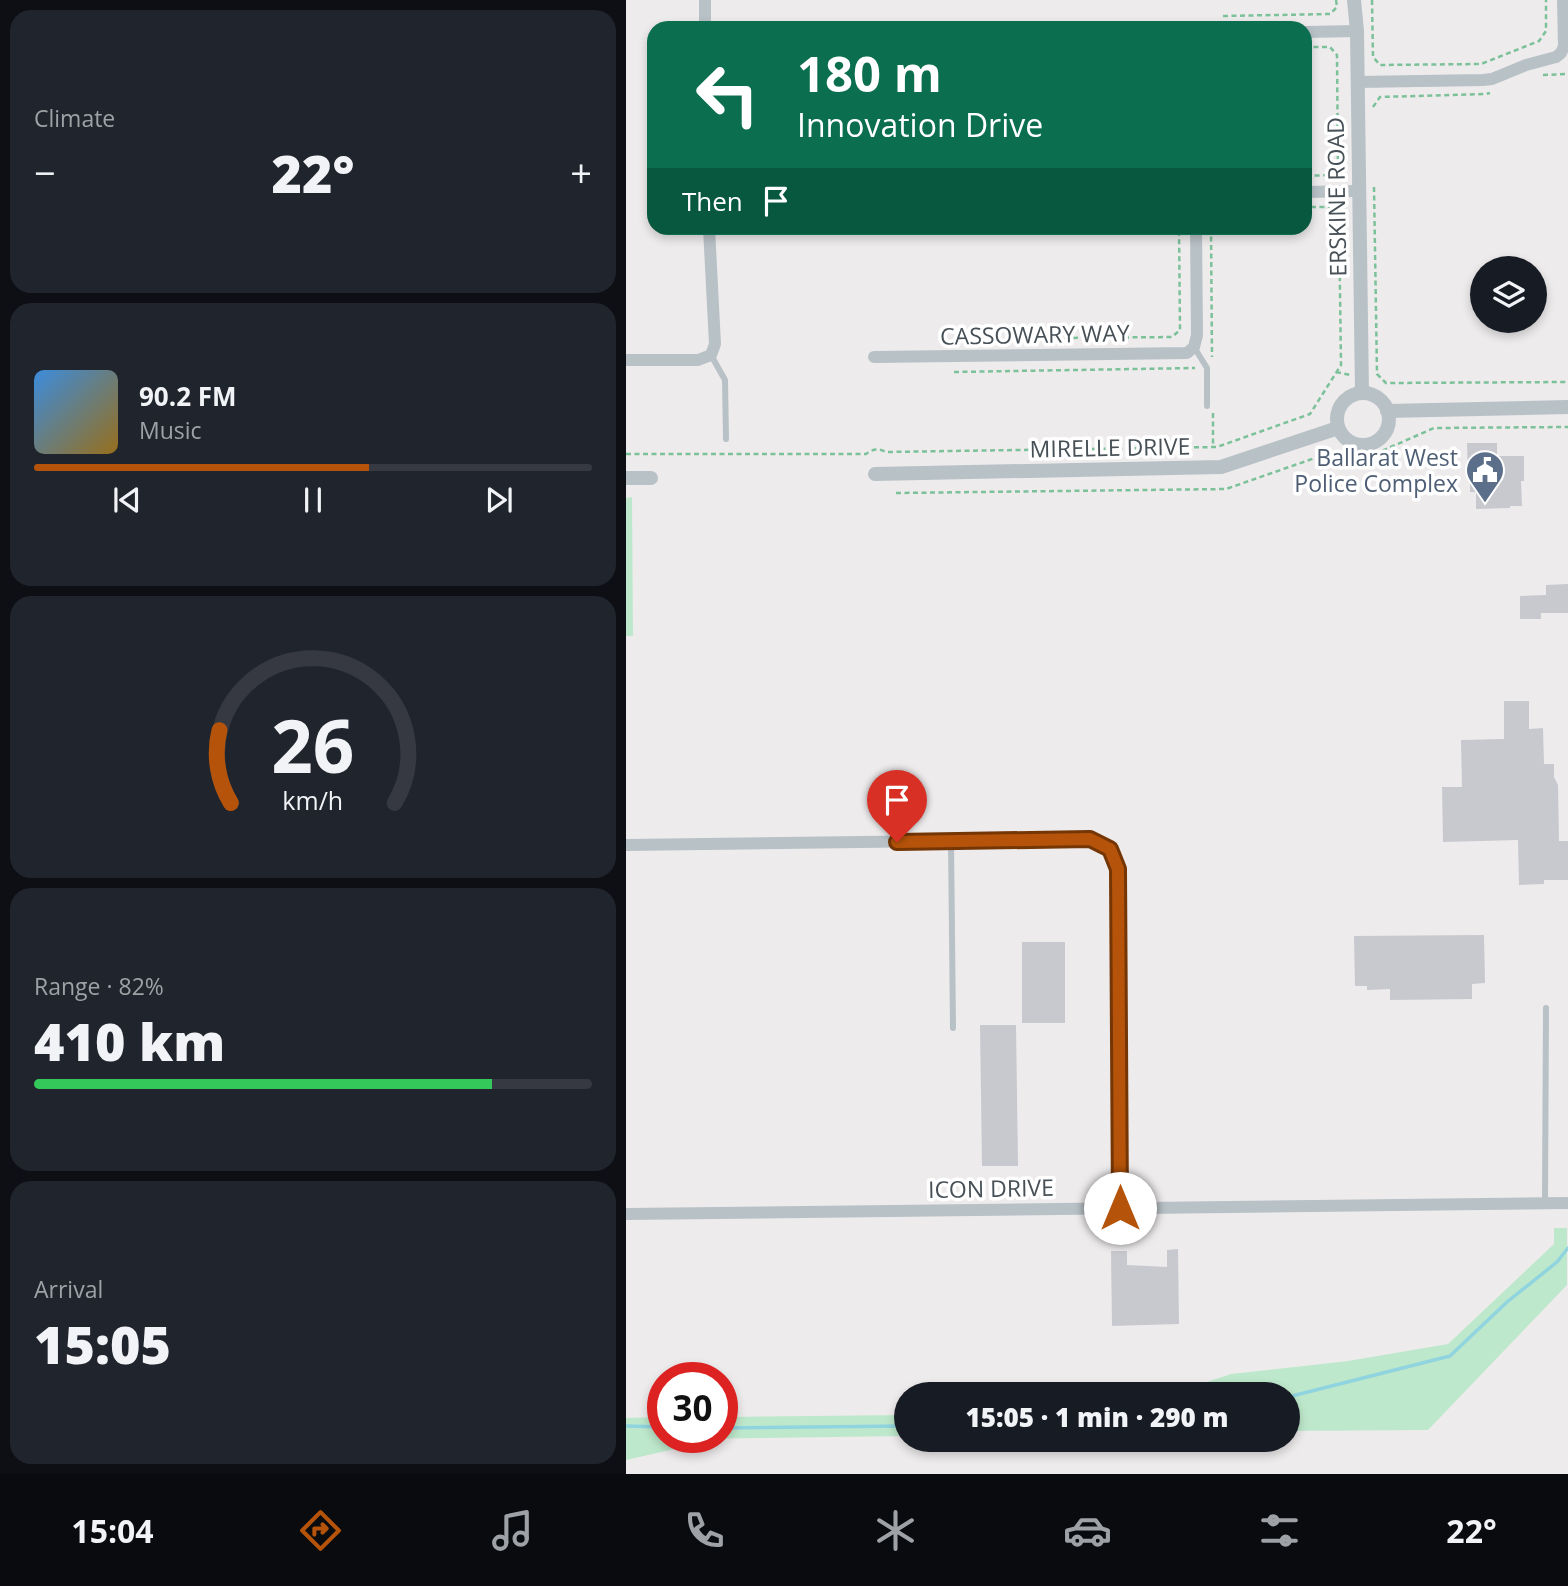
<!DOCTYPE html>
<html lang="en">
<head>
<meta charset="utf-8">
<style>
  :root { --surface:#171b24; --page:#20242c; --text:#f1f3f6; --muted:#9ea1a6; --line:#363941; --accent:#b45309 }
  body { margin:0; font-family:"Open Sans",sans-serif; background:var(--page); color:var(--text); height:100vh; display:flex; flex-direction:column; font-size:26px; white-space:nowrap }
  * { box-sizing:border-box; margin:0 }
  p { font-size:23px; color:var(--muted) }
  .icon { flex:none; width:38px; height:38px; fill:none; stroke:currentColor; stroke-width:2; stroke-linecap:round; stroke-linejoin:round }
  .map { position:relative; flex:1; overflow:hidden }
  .panel { display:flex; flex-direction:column; gap:10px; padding:10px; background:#0d0f14; width:626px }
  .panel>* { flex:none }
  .banner { position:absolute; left:21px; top:21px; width:665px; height:214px; border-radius:21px; box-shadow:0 4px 10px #0003; background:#0b6e4f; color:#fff; overflow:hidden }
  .buttons { position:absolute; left:844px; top:256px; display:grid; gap:14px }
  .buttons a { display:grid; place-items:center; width:77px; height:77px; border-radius:50%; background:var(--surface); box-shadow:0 4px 10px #0003; font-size:35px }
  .speed { position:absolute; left:21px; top:1362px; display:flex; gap:14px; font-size:35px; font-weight:700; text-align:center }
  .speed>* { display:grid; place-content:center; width:91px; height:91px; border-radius:50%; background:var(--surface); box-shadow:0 4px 10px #0003; line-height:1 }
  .speed .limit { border:10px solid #d22; background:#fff; color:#111 }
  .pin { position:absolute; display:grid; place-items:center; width:60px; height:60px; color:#fff; margin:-72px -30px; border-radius:50% 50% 50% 0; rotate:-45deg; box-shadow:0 0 7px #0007 }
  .pin .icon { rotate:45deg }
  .me { position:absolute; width:77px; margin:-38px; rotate:0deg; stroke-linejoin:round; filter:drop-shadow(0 0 5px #0008) }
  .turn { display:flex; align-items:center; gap:24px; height:147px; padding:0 35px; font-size:32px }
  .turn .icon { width:91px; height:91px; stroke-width:2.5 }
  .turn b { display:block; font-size:49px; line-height:60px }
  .then { display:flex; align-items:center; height:66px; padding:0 35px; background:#0003; gap:14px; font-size:26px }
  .big { font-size:52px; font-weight:800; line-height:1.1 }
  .panel .widget { flex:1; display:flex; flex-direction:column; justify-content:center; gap:10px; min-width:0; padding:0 24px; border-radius:21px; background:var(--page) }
  .panel .dial { align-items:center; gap:0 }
  .dial svg { height:182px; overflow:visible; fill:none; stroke:var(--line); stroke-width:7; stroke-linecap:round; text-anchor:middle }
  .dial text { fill:var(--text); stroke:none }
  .song { display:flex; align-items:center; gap:21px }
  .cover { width:84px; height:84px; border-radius:10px; background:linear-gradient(135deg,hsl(210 70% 55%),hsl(40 70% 35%)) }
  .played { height:7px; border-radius:4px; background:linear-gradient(90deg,var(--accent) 60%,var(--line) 60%) }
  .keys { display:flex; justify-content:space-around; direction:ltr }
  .heat { display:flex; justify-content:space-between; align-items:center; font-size:38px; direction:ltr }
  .charge { height:10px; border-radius:5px; background:linear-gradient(90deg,#34c759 82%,var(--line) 0) }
  .trip { position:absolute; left:268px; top:1382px; width:406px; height:70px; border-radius:35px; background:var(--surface); box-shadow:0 4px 10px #0003; font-weight:800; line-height:70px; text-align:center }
  .menu { display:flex; height:112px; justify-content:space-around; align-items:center; background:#090b0e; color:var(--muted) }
  .menu .icon { width:49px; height:49px }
  .menu .active { color:var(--accent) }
  .menu b { font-size:32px; color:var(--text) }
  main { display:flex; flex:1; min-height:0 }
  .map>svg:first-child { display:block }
  .green { fill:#bee8cb }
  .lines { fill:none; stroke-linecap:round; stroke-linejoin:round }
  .stream { stroke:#90d4df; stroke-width:3.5 }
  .building { fill:#c7c9ce }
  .path { stroke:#7bc19a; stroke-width:2.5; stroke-dasharray:5 3.5; stroke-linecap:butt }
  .service { stroke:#b8c1c6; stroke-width:6 }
  .minor { stroke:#b8c1c6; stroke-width:12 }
  .tertiary { stroke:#b8c1c6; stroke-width:14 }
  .route-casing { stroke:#753606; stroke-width:18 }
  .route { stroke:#b45309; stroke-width:12 }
  .labels { text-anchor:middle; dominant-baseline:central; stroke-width:7; stroke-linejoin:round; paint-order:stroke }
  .street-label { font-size:23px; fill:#465056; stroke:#fff }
  .service-label { font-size:23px; fill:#4e5e75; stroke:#fff; text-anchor:end }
</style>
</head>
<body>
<main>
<section class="panel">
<div class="widget"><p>Climate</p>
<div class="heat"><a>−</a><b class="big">22°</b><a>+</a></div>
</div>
<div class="widget">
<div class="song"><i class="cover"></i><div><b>90.2 FM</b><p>Music</p></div></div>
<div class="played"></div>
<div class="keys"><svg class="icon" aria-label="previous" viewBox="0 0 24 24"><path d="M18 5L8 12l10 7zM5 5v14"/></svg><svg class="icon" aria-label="pause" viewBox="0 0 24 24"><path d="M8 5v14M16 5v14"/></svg><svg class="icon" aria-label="next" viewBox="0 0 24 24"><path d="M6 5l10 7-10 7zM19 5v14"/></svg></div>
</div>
<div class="widget dial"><svg viewBox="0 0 100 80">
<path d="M14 69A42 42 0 1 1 86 69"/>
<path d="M14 69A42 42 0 0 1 9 37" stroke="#b45309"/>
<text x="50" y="56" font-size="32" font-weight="700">26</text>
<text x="50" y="72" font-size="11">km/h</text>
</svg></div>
<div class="widget"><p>Range · 82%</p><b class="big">410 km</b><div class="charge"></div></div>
<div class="widget"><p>Arrival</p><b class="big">15:05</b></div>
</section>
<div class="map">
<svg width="942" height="1474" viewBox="0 0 942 1474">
  <rect width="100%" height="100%" fill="#eeebec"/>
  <g class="green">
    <polygon points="6,497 7,636 0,636 0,498"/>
    <polygon points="928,1228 941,1228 941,1285 802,1430 662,1431 662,1395 542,1395 605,1374 722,1361 822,1344 928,1244"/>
    <polygon points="280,1415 280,1436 54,1439 53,1448 0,1460 0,1418 37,1417 37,1437 96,1437 96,1417"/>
  </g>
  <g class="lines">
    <g class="stream">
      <polyline points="662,1397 824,1356 881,1302 931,1262 942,1248"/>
      <polyline points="0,1426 37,1427"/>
      <polyline points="96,1428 280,1426"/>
    </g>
  </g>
  <g class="building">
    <polygon points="841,443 871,443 871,456 898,456 898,481 895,481 896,506 884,506 884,508 850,509 850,492 844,492 844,477 842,477"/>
    <polygon points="942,584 942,613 915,613 915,619 894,619 894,596 920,595 920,585"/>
    <polygon points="878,701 903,701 903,729 917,728 918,764 928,764 928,777 932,785 933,841 942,841 942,880 918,880 918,884 893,885 892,840 817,842 816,787 836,787 835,740 878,739"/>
    <polygon points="858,935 859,983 846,984 846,999 764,1000 764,989 741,990 741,986 729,986 728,936"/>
    <rect x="396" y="942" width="43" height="81"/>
    <polygon points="354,1025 390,1025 392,1166 356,1166"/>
    <polygon points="552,1249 553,1324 486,1326 485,1251 501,1251 501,1265 541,1267 541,1250"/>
  </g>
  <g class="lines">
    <g class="path">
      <polyline points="746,0 747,57 754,65 855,64 913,41 920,31 920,0"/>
      <polyline points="597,16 704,14 711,7 710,0"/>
      <polyline points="679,47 704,47 711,55 712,169 704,175 679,176"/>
      <polyline points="917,75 942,74"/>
      <polyline points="747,107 754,97 860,94 864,93"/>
      <polyline points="748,187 751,374 760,383 942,382"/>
      <polyline points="585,228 586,357"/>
      <polyline points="328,339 546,337 554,330 553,228"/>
      <polyline points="328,372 569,368"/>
      <polyline points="710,372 724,375"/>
      <polyline points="587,413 587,447"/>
      <path d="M 0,454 L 240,454 C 246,449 253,448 260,452 L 591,447 L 684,414 L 715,365 L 713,218 L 713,214 L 707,207 L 679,207"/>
      <polyline points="270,493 600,489 689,458 742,457 808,428 942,427"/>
    </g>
    <g class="service">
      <polyline points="568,347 581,368 581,406"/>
      <polyline points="85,355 99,380 100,439"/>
      <polyline points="325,841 327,1028"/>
      <polyline points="919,1203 920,1008"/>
    </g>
    <g class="minor">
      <polyline points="79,0 79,28"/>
      <polyline points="679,32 731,31"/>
      <polyline points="731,82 857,80 866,79 900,65 930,57 935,53 938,46 937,0"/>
      <polyline points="679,192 733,191"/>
      <polyline points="248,357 561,353 568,347 571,335 570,228"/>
      <polyline points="0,360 72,360 85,355 89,344 83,228"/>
      <polyline points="0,845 464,839 484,849 492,869 494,1208"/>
      <polyline points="0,1214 942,1203"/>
    </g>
    <g class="tertiary">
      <polyline points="728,0 731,31 736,393"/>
      <circle cx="737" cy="419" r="26"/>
      <polyline points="761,411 942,407"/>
      <polyline points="249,474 595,467 712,428"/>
      <polyline points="0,478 25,478"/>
    </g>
  </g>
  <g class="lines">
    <defs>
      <polyline id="route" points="271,842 464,839 484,849 492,869 494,1208"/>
    </defs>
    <use href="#route" class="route-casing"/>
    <use href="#route" class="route"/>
  </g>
  <defs>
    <symbol id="civic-pin" viewBox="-11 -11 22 30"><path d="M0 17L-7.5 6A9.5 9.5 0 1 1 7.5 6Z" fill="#5c6f8a" stroke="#fff"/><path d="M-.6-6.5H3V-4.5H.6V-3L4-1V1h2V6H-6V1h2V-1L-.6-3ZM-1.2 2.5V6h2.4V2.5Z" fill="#fff"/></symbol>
  </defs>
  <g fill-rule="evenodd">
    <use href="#civic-pin" x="837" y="448" width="44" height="60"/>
  </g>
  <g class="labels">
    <g class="street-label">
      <text transform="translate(710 197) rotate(-91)">ERSKINE ROAD</text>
      <text transform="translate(409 334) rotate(-1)">CASSOWARY WAY</text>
      <text transform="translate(484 447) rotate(-1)">MIRELLE DRIVE</text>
      <text transform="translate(365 1188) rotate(-1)">ICON DRIVE</text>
    </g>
    <g class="service-label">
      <text x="832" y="457">Ballarat West<tspan x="832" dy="26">Police Complex</tspan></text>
    </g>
  </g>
</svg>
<div class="buttons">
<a><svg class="icon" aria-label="layers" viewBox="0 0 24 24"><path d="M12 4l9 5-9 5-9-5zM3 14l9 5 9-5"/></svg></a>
</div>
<div class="speed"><div class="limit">30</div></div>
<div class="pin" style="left:271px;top:842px;background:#d93025"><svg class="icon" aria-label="arrive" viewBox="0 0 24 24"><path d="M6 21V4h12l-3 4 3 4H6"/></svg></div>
<svg class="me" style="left:494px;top:1208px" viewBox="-20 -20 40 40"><circle r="19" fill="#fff"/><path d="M0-13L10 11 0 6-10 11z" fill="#b45309"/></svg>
<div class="trip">15:05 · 1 min · 290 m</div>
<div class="banner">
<div class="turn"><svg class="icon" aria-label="left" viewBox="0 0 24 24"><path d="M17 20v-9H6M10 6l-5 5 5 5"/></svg><div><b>180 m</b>Innovation Drive</div></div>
<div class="then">Then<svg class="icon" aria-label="arrive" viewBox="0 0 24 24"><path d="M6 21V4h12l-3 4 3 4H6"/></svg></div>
</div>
</div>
</main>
<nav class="menu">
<b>15:04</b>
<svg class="icon active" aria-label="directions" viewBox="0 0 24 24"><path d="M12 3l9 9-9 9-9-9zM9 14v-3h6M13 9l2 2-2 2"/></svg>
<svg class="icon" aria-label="music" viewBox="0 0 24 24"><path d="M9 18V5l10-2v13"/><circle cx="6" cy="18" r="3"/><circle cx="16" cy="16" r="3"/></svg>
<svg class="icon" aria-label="phone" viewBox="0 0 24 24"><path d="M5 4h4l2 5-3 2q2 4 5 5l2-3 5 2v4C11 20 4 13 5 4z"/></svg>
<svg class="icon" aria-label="climate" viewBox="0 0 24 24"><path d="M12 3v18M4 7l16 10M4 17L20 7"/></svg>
<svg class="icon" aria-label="car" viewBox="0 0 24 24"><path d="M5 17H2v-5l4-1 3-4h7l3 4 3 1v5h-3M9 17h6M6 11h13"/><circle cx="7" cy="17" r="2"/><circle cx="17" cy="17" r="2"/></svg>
<svg class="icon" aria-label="filters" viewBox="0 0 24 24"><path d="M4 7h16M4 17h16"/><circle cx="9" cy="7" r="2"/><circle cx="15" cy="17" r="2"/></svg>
<b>22°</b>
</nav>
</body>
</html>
